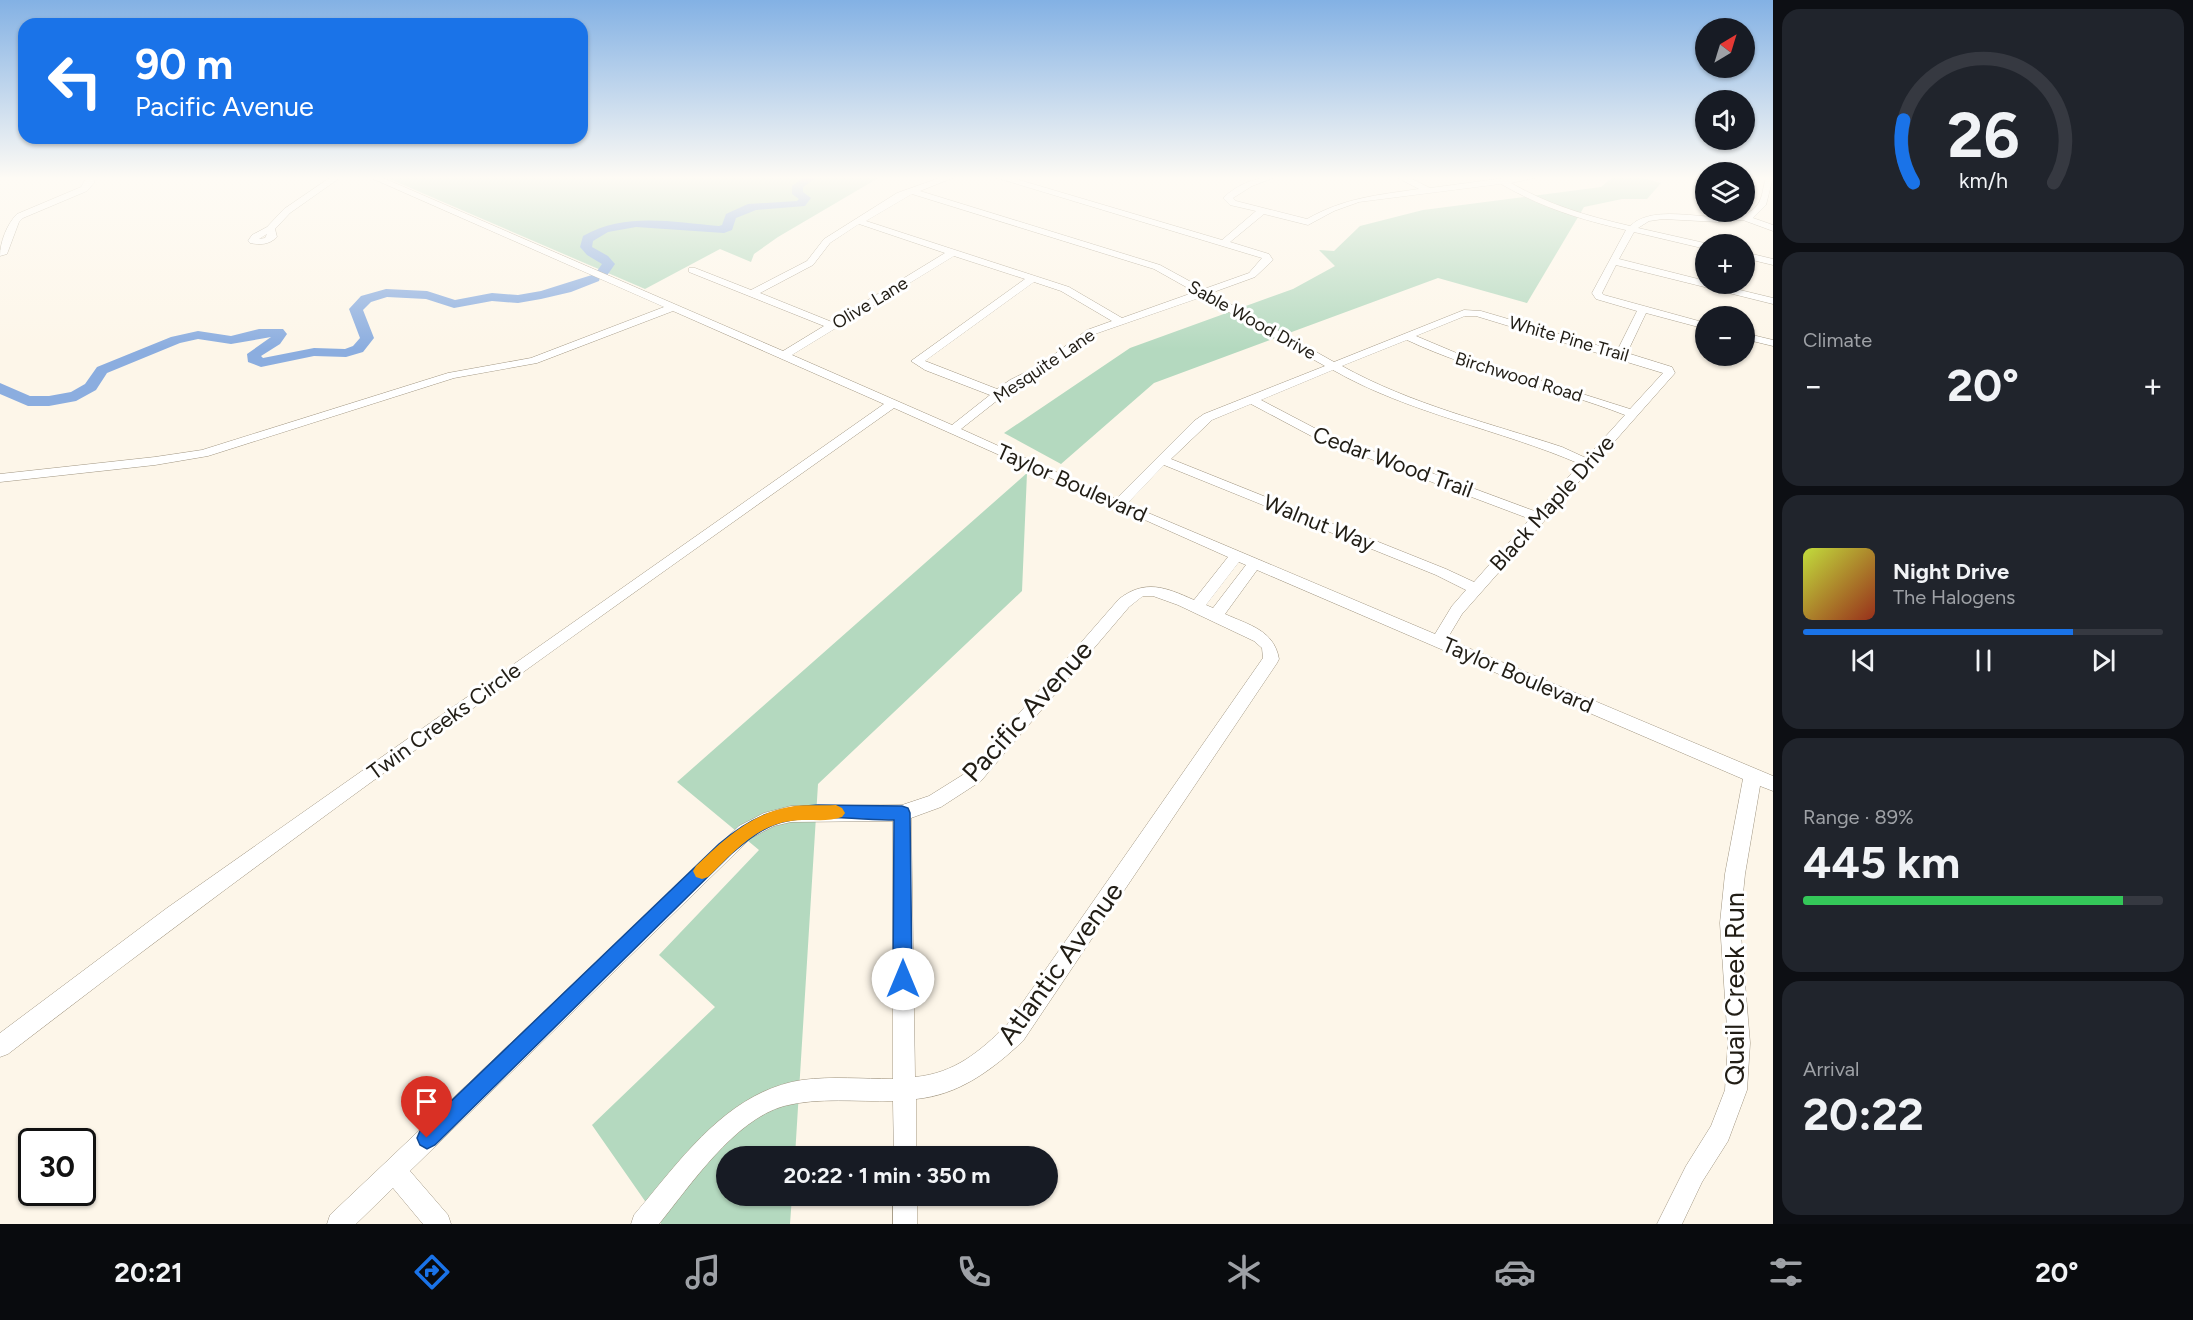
<!DOCTYPE html>
<html lang="en">
<head>
<meta charset="utf-8">
<style>
  :root { --surface:#171b24; --page:#20242c; --text:#f1f3f6; --muted:#9ea1a6; --line:#363941; --accent:#1a73e8 }
  body { margin:0; font-family:Figtree,sans-serif; background:var(--page); color:var(--text); height:100vh; display:flex; flex-direction:column; font-size:22px; white-space:nowrap }
  * { box-sizing:border-box; margin:0 }
  p { font-size:20px; color:var(--muted) }
  .icon { flex:none; width:33px; height:33px; fill:none; stroke:currentColor; stroke-width:2; stroke-linecap:round; stroke-linejoin:round }
  .map { position:relative; flex:1; overflow:hidden }
  .details { display:flex; flex-direction:column; gap:9px; padding:9px; background:#0d0f14; width:420px }
  .details>* { flex:none }
  .banner { position:absolute; left:18px; top:18px; width:570px; height:126px; border-radius:18px; box-shadow:0 2px 4px #0004; background:#1a73e8; color:#fff; overflow:hidden }
  .needle { width:39px; rotate:38deg }
  .buttons { position:absolute; left:1695px; top:18px; display:grid; gap:12px }
  .buttons a { display:grid; place-items:center; width:60px; height:60px; border-radius:50%; background:var(--surface); box-shadow:0 2px 4px #0004; font-size:30px }
  .speed { position:absolute; left:18px; top:1128px; display:flex; gap:12px; font-size:30px; font-weight:700; text-align:center }
  .speed>* { display:grid; place-content:center; width:78px; height:78px; border-radius:50%; background:var(--surface); box-shadow:0 2px 4px #0004; line-height:1 }
  .speed .limit { border:3px solid #111; border-radius:9px; background:#fff; color:#111 }
  .pin { position:absolute; display:grid; place-items:center; width:51px; height:51px; color:#fff; margin:-62px -26px; border-radius:50% 50% 50% 0; rotate:-45deg; box-shadow:0 0 6px #0007 }
  .pin .icon { rotate:45deg }
  .me { position:absolute; width:66px; margin:-33px; rotate:0deg; stroke-linejoin:round; filter:drop-shadow(0 0 4px #0008) }
  .turn { display:flex; align-items:center; gap:21px; height:126px; padding:0 18px; font-size:27px }
  .turn .icon { width:78px; height:78px; stroke-width:2.5 }
  .turn b { display:block; font-size:42px; line-height:51px }
  .big { font-size:45px; font-weight:700; line-height:1.1 }
  .details .card { flex:1; display:flex; flex-direction:column; justify-content:center; gap:9px; min-width:0; padding:0 21px; border-radius:18px; background:var(--page) }
  .details .dial { align-items:center; gap:0 }
  .dial svg { height:156px; overflow:visible; fill:none; stroke:var(--line); stroke-width:7; stroke-linecap:round; text-anchor:middle }
  .dial text { fill:var(--text); stroke:none }
  .song { display:flex; align-items:center; gap:18px }
  .cover { width:72px; height:72px; border-radius:9px; background:linear-gradient(135deg,hsl(70 70% 55%),hsl(10 70% 35%)) }
  .played { height:6px; border-radius:3px; background:linear-gradient(90deg,var(--accent) 75%,var(--line) 75%) }
  .keys { display:flex; justify-content:space-around; direction:ltr }
  .heat { display:flex; justify-content:space-between; align-items:center; font-size:33px; direction:ltr }
  .charge { height:9px; border-radius:4px; background:linear-gradient(90deg,#34c759 89%,var(--line) 0) }
  .trip { position:absolute; left:716px; top:1146px; width:342px; height:60px; border-radius:30px; background:var(--surface); box-shadow:0 2px 4px #0004; font-weight:700; line-height:60px; text-align:center }
  .menu { display:flex; height:96px; justify-content:space-around; align-items:center; background:#090b0e; color:var(--muted) }
  .menu .icon { width:42px; height:42px }
  .menu .on { color:var(--accent) }
  .menu b { font-size:27px; color:var(--text) }
  main { display:flex; flex:1; min-height:0 }
  .map>svg:first-child { display:block }
  .green { fill:#b4d9bf }
  .lines { fill:none; stroke-linecap:round; stroke-linejoin:round }
  .river { fill:#8baddf; fill-rule:evenodd }
  .minor-casing { stroke:#a19682; stroke-width:1 }
  .minor { fill:#fff; fill-rule:evenodd }
  .route { fill:#1a73e8; stroke:#114b97; stroke-width:1.5 }
  .slow { fill:#f59e0b }
  .labels { text-anchor:middle; dominant-baseline:central; stroke-width:6; stroke-linejoin:round; paint-order:stroke }
  .far-street-label { font-size:18px; fill:#211d15; stroke:#fff }
  .street-label { font-size:22px; fill:#211d15; stroke:#fff }
  .near-street-label { font-size:27px; fill:#211d15; stroke:#fff }
</style>
</head>
<body>
<main>
<div class="map">
<svg width="1773" height="1224" viewBox="0 0 1773 1224">
  <rect width="100%" height="100%" fill="#fdf6e9"/>
  <g class="green">
    <polygon points="385,177 880,177 778,237 754,254 751,262 720,249 645,289"/>
    <polygon points="1613,177 1639,177 1661,183 1647,199 1622,199 1584,207 1527,303 1438,278 1154,383 1061,464 1004,433 1130,348 1293,289 1335,266 1319,250 1334,251 1360,226 1423,210 1601,187"/>
    <polygon points="1027,473 1022,591 818,784 795,1156 726,1156 726,1196 792,1196 790,1224 661,1224 592,1125 715,1007 659,955 759,850 677,782"/>
  </g>
  <g class="lines">
    <path class="river" d="M 804,177 L 818,177 L 803,187 L 803,192 L 811,198 L 805,206 L 756,210 L 736,218 L 732,230 L 724,233 L 636,227 L 608,232 L 593,241 L 592,247 L 608,256 L 615,264 L 606,277 L 600,278 L 599,281 L 571,292 L 541,299 L 518,303 L 492,301 L 454,308 L 426,299 L 387,297 L 371,302 L 363,310 L 374,338 L 363,352 L 346,357 L 314,356 L 261,367 L 248,362 L 247,354 L 271,337 L 231,344 L 198,339 L 180,343 L 107,373 L 96,390 L 76,401 L 49,406 L 28,406 L 0,394 L 0,383 L 30,396 L 49,396 L 71,392 L 85,384 L 97,367 L 171,337 L 198,331 L 231,336 L 259,329 L 283,329 L 287,334 L 280,344 L 261,356 L 263,358 L 314,348 L 345,349 L 353,346 L 360,338 L 349,309 L 361,296 L 386,289 L 427,291 L 455,300 L 492,293 L 518,295 L 541,291 L 595,274 L 602,264 L 587,255 L 580,247 L 583,236 C 625,212 672,222 719,226 L 722,225 L 726,214 L 748,204 L 797,201 L 799,199 L 792,194 L 792,186 Z"/>
    <defs>
      <g id="minor">
        <path d="M 87,177 L 95,177 L 94,183 L 87,191 L 23,218 L 19,222 L 7,254 L 0,256 C 0,242 7,224 17,214 L 81,187 Z"/>
        <path d="M 331,177 L 341,177 L 290,213 L 275,229 L 277,237 C 269,245 260,245 250,243 L 248,241 L 252,235 L 267,227 L 284,209 ZM 267,234 L 265,238 L 259,239 Z"/>
        <path d="M 369,177 L 381,177 L 783,351 L 824,326 L 689,272 L 689,268 L 695,268 L 751,290 L 807,261 L 824,239 L 897,193 L 942,177 L 955,177 L 920,191 L 1160,265 L 1204,289 L 1249,273 L 1262,258 L 994,177 L 1009,177 L 1222,240 L 1256,211 L 1230,205 L 1223,198 C 1238,184 1256,177 1276,177 L 1252,186 L 1233,198 L 1236,201 L 1307,219 C 1344,198 1377,195 1419,189 L 1396,177 L 1408,177 L 1430,188 L 1512,177 L 1539,177 L 1511,183 C 1549,205 1587,216 1630,226 C 1661,196 1738,236 1758,204 C 1763,197 1763,186 1766,177 L 1773,177 L 1766,205 L 1753,218 L 1773,225 L 1773,231 L 1743,220 L 1719,222 L 1663,219 L 1649,221 L 1638,228 L 1709,244 L 1706,244 L 1706,249 L 1634,232 L 1619,259 L 1706,281 L 1706,284 L 1715,284 L 1773,298 L 1773,304 L 1616,265 L 1602,293 L 1604,295 L 1706,323 L 1706,329 L 1646,313 L 1627,353 L 1672,367 L 1675,373 L 1462,614 L 1447,639 L 1773,776 L 1773,791 L 1760,786 L 1745,874 L 1740,923 L 1750,1043 L 1747,1090 L 1728,1141 L 1702,1182 L 1682,1224 L 1657,1224 L 1686,1166 L 1711,1126 L 1725,1090 L 1728,1043 L 1720,923 L 1725,874 L 1743,779 L 1257,570 L 1225,614 C 1249,625 1274,630 1279,659 L 1277,663 L 1023,1041 C 992,1070 959,1095 916,1099 L 916,1156 L 894,1156 L 893,1101 C 857,1102 819,1097 784,1106 C 734,1120 690,1186 659,1224 L 631,1224 L 634,1215 C 680,1161 726,1092 802,1080 C 832,1076 863,1079 893,1079 L 893,821 L 791,822 L 774,826 L 751,838 L 410,1171 L 448,1215 L 451,1224 L 423,1224 L 393,1188 L 356,1224 L 327,1224 L 330,1215 L 386,1162 L 739,826 L 764,813 L 791,806 L 902,805 L 929,796 L 969,771 L 1119,599 C 1145,579 1165,587 1194,600 L 1228,557 L 894,408 C 596,619 297,831 8,1054 L 0,1057 L 0,1033 L 167,908 L 884,404 L 673,311 L 537,363 L 454,378 L 208,456 L 155,465 L 0,482 L 0,474 L 155,457 L 202,450 L 448,373 L 531,358 L 664,307 ZM 1501,184 C 1543,208 1579,219 1626,230 L 1592,293 L 1596,299 L 1637,311 L 1617,351 L 1481,311 L 1464,310 L 1334,362 L 1211,293 L 1255,277 L 1273,260 L 1269,254 L 1230,242 L 1264,214 L 1308,225 L 1334,211 L 1359,202 ZM 912,194 L 1154,269 L 1195,292 L 1122,318 L 1069,287 L 866,221 ZM 859,224 L 945,253 L 832,322 L 760,293 L 813,265 L 830,243 ZM 954,256 L 1025,279 L 911,361 L 925,370 L 990,395 L 952,425 L 792,355 ZM 1034,282 L 1061,291 L 1112,321 L 1087,330 L 1040,365 L 1010,380 L 997,389 L 925,361 ZM 1202,297 L 1325,366 L 1204,414 L 1194,421 L 1116,499 L 961,429 L 1018,384 L 1048,369 L 1095,334 ZM 1465,316 L 1476,316 L 1663,373 L 1630,409 L 1466,357 L 1416,336 ZM 1407,340 C 1477,373 1553,387 1625,415 L 1586,458 L 1562,447 C 1489,423 1410,404 1342,366 ZM 1333,370 C 1410,414 1499,429 1580,464 L 1537,512 L 1324,433 L 1261,400 ZM 1251,404 L 1315,438 L 1530,519 L 1474,582 L 1446,569 L 1171,459 L 1212,420 ZM 1164,465 L 1436,575 L 1466,590 L 1452,606 L 1435,634 L 1127,504 ZM 1239,562 L 1246,565 L 1213,608 L 1206,605 ZM 1143,596 L 1153,596 L 1178,605 L 1254,641 L 1262,648 L 1263,658 L 1007,1025 C 979,1052 955,1073 915,1077 L 911,818 L 941,807 L 981,781 L 1129,607 Z"/>
        <polygon points="1744,252 1773,259 1773,265 1744,258"/>
        <polygon points="1744,333 1773,340 1773,346 1744,339"/>
        <rect x="893" y="1196" width="24" height="28"/>
      </g>
    </defs>
    <use href="#minor" class="minor-casing"/>
    <use href="#minor" class="minor"/>
  </g>
  <linearGradient id="sky" x2="0" y2="1"><stop stop-color="#83b1e4"/><stop offset="0.51" stop-color="#fefbf5"/><stop offset="1" stop-color="#fefbf5" stop-opacity="0"/></linearGradient>
  <rect width="1773" height="349" fill="url(#sky)"/>
  <path class="route" d="M 818,805 L 902,806 L 908,808 L 910,813 L 912,979 L 909,986 L 903,988 L 896,986 L 893,979 L 894,820 C 859,820 805,812 773,825 C 757,832 744,843 731,854 L 435,1145 L 427,1149 L 420,1145 L 417,1138 L 420,1131 L 719,844 C 752,816 776,807 818,805 Z"/>
  <path class="slow" d="M 836,805 L 842,808 L 845,813 L 842,817 C 826,823 808,818 791,821 C 756,825 732,854 708,877 L 702,879 L 696,877 L 693,871 L 696,866 C 724,840 750,814 789,807 C 804,804 821,806 836,805 Z"/>
  <g class="labels">
    <g class="far-street-label">
      <text transform="translate(870 303) rotate(-31)">Olive Lane</text>
      <text transform="translate(1252 320) rotate(29)">Sable Wood Drive</text>
      <text transform="translate(1569 339) rotate(16)">White Pine Trail</text>
      <text transform="translate(1044 366) rotate(-34)">Mesquite Lane</text>
      <text transform="translate(1519 377) rotate(17)">Birchwood Road</text>
    </g>
    <g class="street-label">
      <text transform="translate(1393 462) rotate(20)">Cedar Wood Trail</text>
      <text transform="translate(1072 483) rotate(24)">Taylor Boulevard</text>
      <text transform="translate(1552 503) rotate(-48)">Black Maple Drive</text>
      <text transform="translate(1319 523) rotate(22)">Walnut Way</text>
      <text transform="translate(1518 675) rotate(23)">Taylor Boulevard</text>
      <text transform="translate(444 721) rotate(-36)">Twin Creeks Circle</text>
    </g>
    <g class="near-street-label">
      <text transform="translate(1027 711) rotate(-48)">Pacific Avenue</text>
      <text transform="translate(1060 963) rotate(-54)">Atlantic Avenue</text>
      <text transform="translate(1734 989) rotate(-90)">Quail Creek Run</text>
    </g>
  </g>
</svg>
<div class="buttons">
<a><svg class="needle" viewBox="-14 -14 28 28"><path d="M0-13l5 13h-10z" fill="#e53935"/><path d="M0 13l5-13h-10z" fill="#9ea1a6"/></svg></a>
<a><svg class="icon" aria-label="sound" viewBox="0 0 24 24"><path d="M4 9h4l5-4v14l-5-4H4zM17 9q2 3 0 6"/></svg></a>
<a><svg class="icon" aria-label="layers" viewBox="0 0 24 24"><path d="M12 4l9 5-9 5-9-5zM3 14l9 5 9-5"/></svg></a>
<a>+</a>
<a>−</a>
</div>
<div class="speed"><div class="limit">30</div></div>
<div class="pin" style="left:427px;top:1138px;background:#d93025"><svg class="icon" aria-label="arrive" viewBox="0 0 24 24"><path d="M6 21V4h12l-3 4 3 4H6"/></svg></div>
<svg class="me" style="left:903px;top:979px" viewBox="-20 -20 40 40"><circle r="19" fill="#fff"/><path d="M0-13L10 11 0 6-10 11z" fill="#1a73e8"/></svg>
<div class="trip">20:22 · 1 min · 350 m</div>
<div class="banner">
<div class="turn"><svg class="icon" aria-label="left" viewBox="0 0 24 24"><path d="M17 20v-9H6M10 6l-5 5 5 5"/></svg><div><b>90 m</b>Pacific Avenue</div></div>
</div>
</div>
<section class="details">
<div class="card dial"><svg viewBox="0 0 100 80">
<path d="M14 69A42 42 0 1 1 86 69"/>
<path d="M14 69A42 42 0 0 1 9 37" stroke="#1a73e8"/>
<text x="50" y="56" font-size="32" font-weight="700">26</text>
<text x="50" y="72" font-size="11">km/h</text>
</svg></div>
<div class="card"><p>Climate</p>
<div class="heat"><a>−</a><b class="big">20°</b><a>+</a></div>
</div>
<div class="card">
<div class="song"><i class="cover"></i><div><b>Night Drive</b><p>The Halogens</p></div></div>
<div class="played"></div>
<div class="keys"><svg class="icon" aria-label="previous" viewBox="0 0 24 24"><path d="M18 5L8 12l10 7zM5 5v14"/></svg><svg class="icon" aria-label="pause" viewBox="0 0 24 24"><path d="M8 5v14M16 5v14"/></svg><svg class="icon" aria-label="next" viewBox="0 0 24 24"><path d="M6 5l10 7-10 7zM19 5v14"/></svg></div>
</div>
<div class="card"><p>Range · 89%</p><b class="big">445 km</b><div class="charge"></div></div>
<div class="card"><p>Arrival</p><b class="big">20:22</b></div>
</section>
</main>
<nav class="menu">
<b>20:21</b>
<svg class="icon on" aria-label="directions" viewBox="0 0 24 24"><path d="M12 3l9 9-9 9-9-9zM9 14v-3h6M13 9l2 2-2 2"/></svg>
<svg class="icon" aria-label="music" viewBox="0 0 24 24"><path d="M9 18V5l10-2v13"/><circle cx="6" cy="18" r="3"/><circle cx="16" cy="16" r="3"/></svg>
<svg class="icon" aria-label="phone" viewBox="0 0 24 24"><path d="M5 4h4l2 5-3 2q2 4 5 5l2-3 5 2v4C11 20 4 13 5 4z"/></svg>
<svg class="icon" aria-label="climate" viewBox="0 0 24 24"><path d="M12 3v18M4 7l16 10M4 17L20 7"/></svg>
<svg class="icon" aria-label="car" viewBox="0 0 24 24"><path d="M5 17H2v-5l4-1 3-4h7l3 4 3 1v5h-3M9 17h6M6 11h13"/><circle cx="7" cy="17" r="2"/><circle cx="17" cy="17" r="2"/></svg>
<svg class="icon" aria-label="filters" viewBox="0 0 24 24"><path d="M4 7h16M4 17h16"/><circle cx="9" cy="7" r="2"/><circle cx="15" cy="17" r="2"/></svg>
<b>20°</b>
</nav>
</body>
</html>
